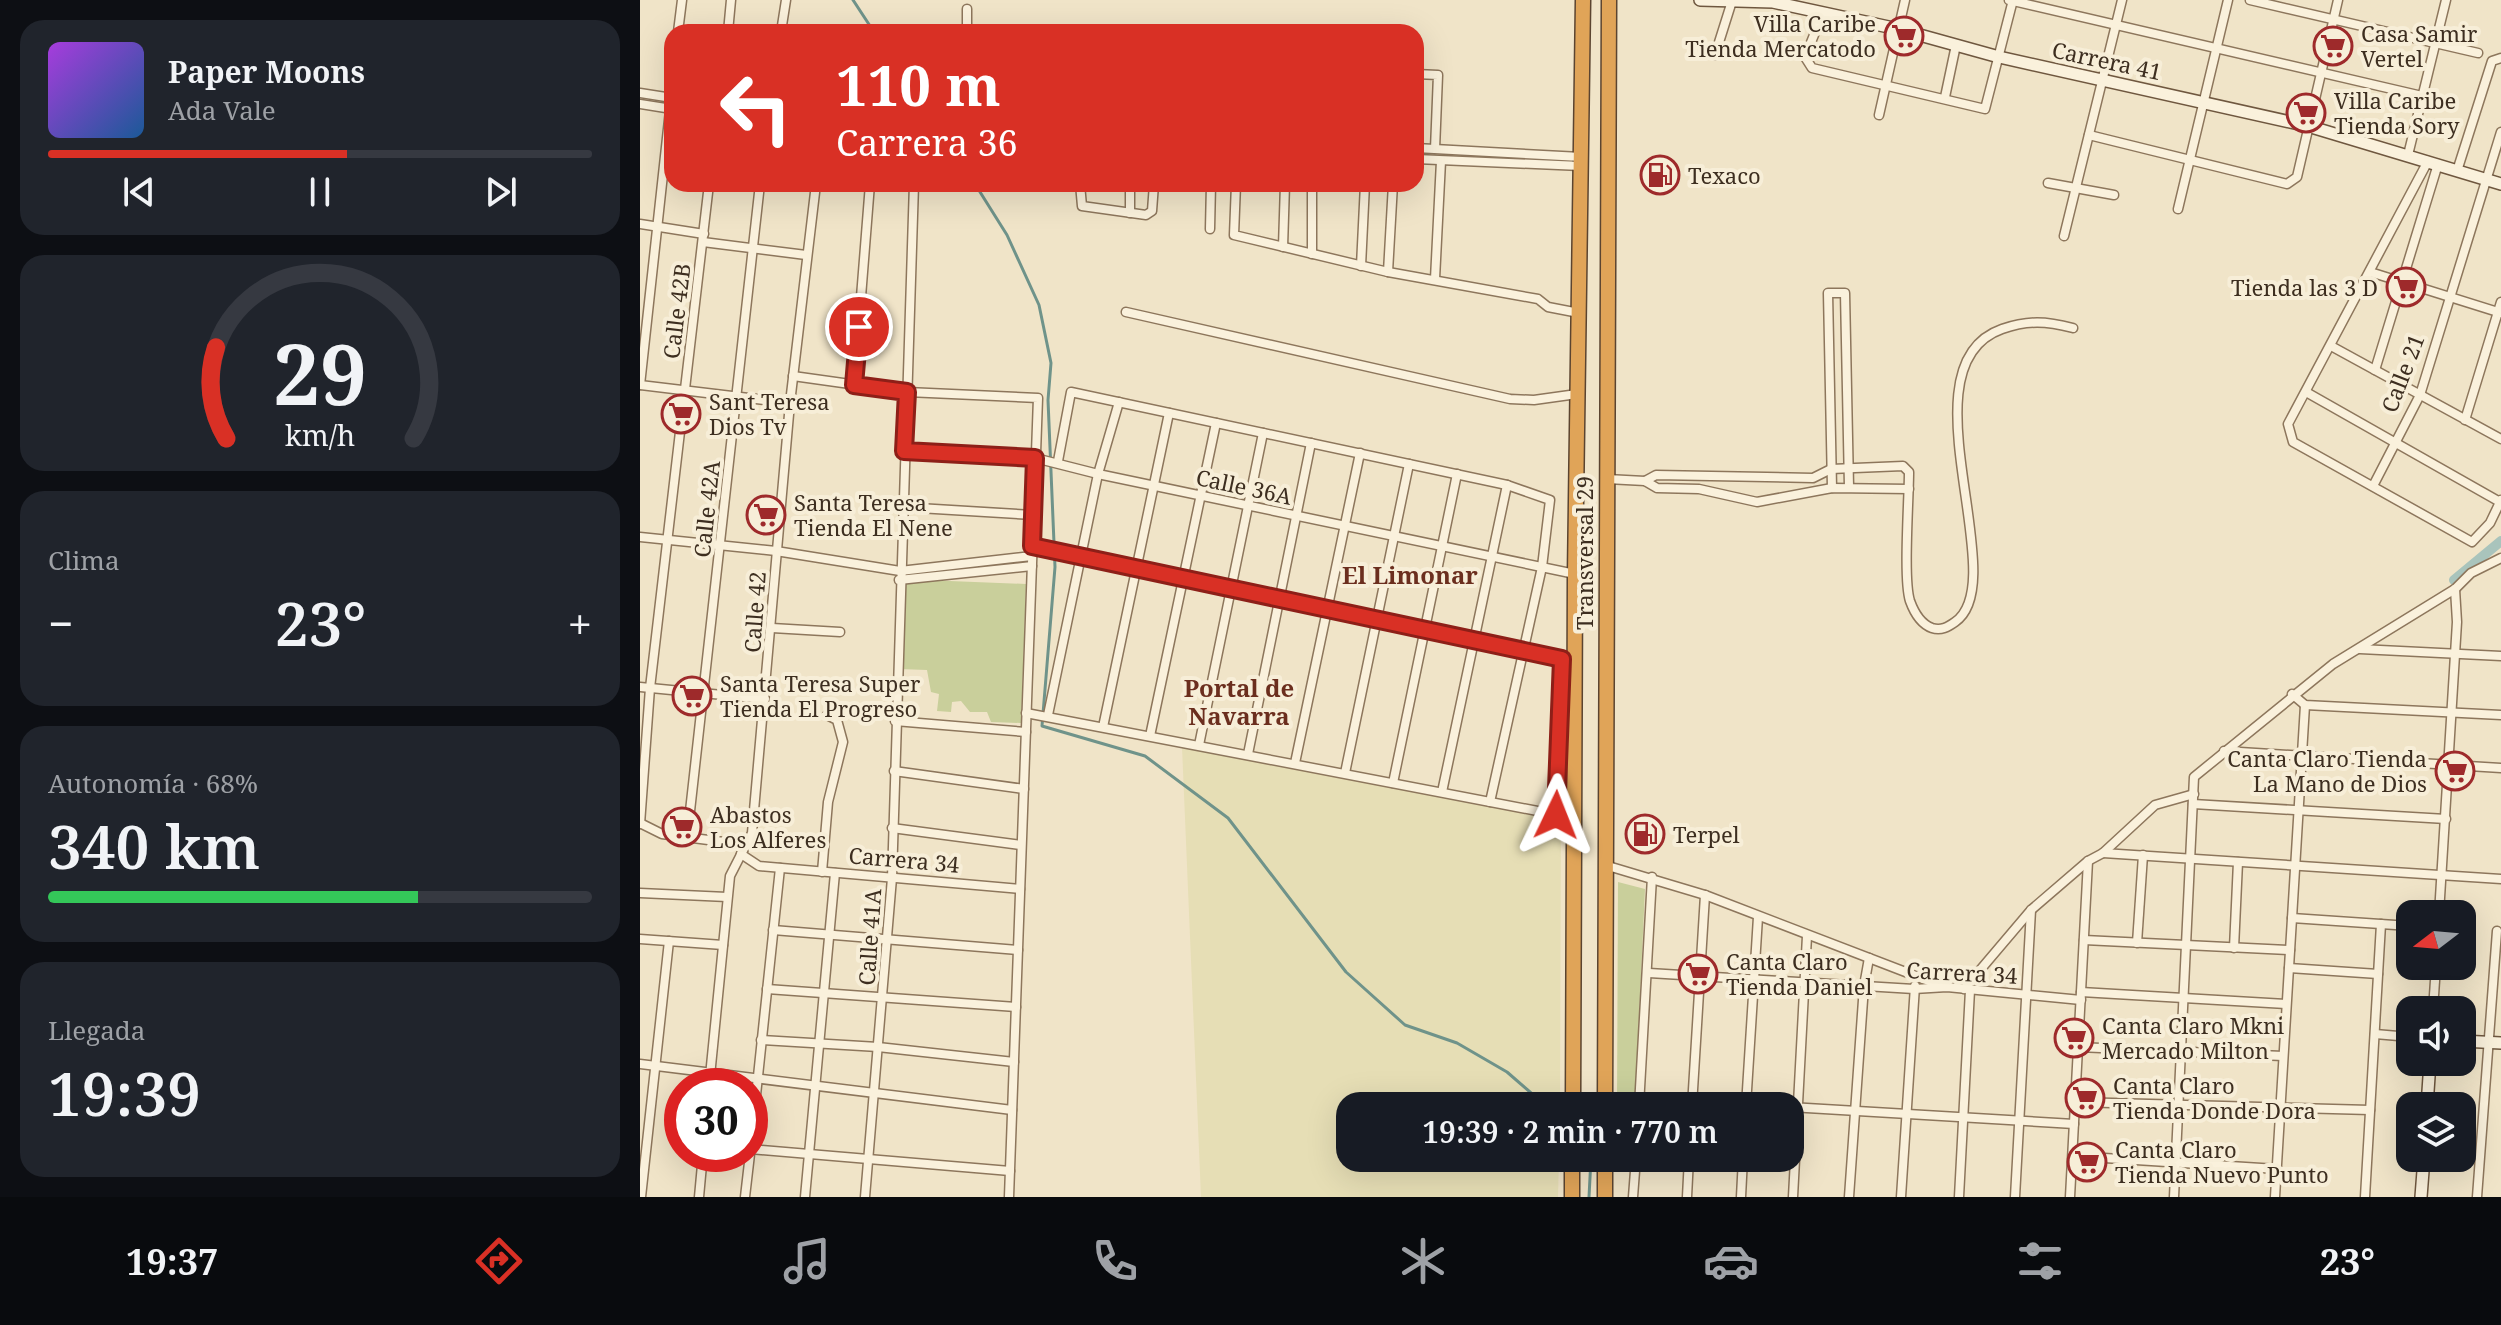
<!DOCTYPE html>
<html lang="es">
<head>
<meta charset="utf-8">
<style>
  :root { --surface:#171b24; --page:#20242c; --text:#f1f3f6; --muted:#9ea1a6; --line:#363941; --accent:#d93025 }
  body { margin:0; font-family:"Noto Serif",serif; background:var(--page); color:var(--text); height:100vh; display:flex; flex-direction:column; font-size:30px; white-space:nowrap }
  * { box-sizing:border-box; margin:0 }
  p { font-size:26px; color:var(--muted) }
  .icon { flex:none; width:44px; height:44px; fill:none; stroke:currentColor; stroke-width:2; stroke-linecap:round; stroke-linejoin:round }
  .map { position:relative; flex:1; overflow:hidden }
  .side { display:flex; flex-direction:column; gap:20px; padding:20px; background:#0d0f14; width:640px }
  .side>* { flex:none }
  .top-card { position:absolute; left:24px; top:24px; width:760px; height:168px; border-radius:24px; box-shadow:0 8px 32px #0002; background:#d93025; color:#fff; overflow:hidden }
  .needle { width:52px; rotate:254deg }
  .buttons { position:absolute; left:1756px; top:900px; display:grid; gap:16px }
  .buttons a { display:grid; place-items:center; width:80px; height:80px; border-radius:16px; background:var(--surface); box-shadow:0 8px 32px #0002; font-size:40px }
  .speed { position:absolute; left:24px; top:1068px; display:flex; gap:16px; font-size:40px; font-weight:700; text-align:center }
  .speed>* { display:grid; place-content:center; width:104px; height:104px; border-radius:50%; background:var(--surface); box-shadow:0 8px 32px #0002; line-height:1 }
  .speed .limit { border:12px solid #d22; background:#fff; color:#111 }
  .pin { position:absolute; display:grid; place-items:center; width:68px; height:68px; color:#fff; margin:-34px; border:4px solid #fff; border-radius:50%; box-shadow:0 2px 8px #0007 }
  .me { position:absolute; width:88px; margin:-44px; rotate:2deg; stroke-linejoin:round; filter:drop-shadow(0 0 6px #0008) }
  .turn { display:flex; align-items:center; gap:28px; height:168px; padding:0 40px; font-size:36px }
  .turn .icon { width:104px; height:104px; stroke-width:2.5 }
  .turn b { display:block; font-size:56px; line-height:68px }
  .big { font-size:60px; font-weight:600; line-height:1.1 }
  .side .card { flex:1; display:flex; flex-direction:column; justify-content:center; gap:12px; min-width:0; padding:0 28px; border-radius:24px; background:var(--page) }
  .side .dial { align-items:center; gap:0 }
  .dial svg { height:208px; overflow:visible; fill:none; stroke:var(--line); stroke-width:7; stroke-linecap:round; text-anchor:middle }
  .dial text { fill:var(--text); stroke:none }
  .song { display:flex; align-items:center; gap:24px }
  .cover { width:96px; height:96px; border-radius:12px; background:linear-gradient(135deg,hsl(280 70% 55%),hsl(210 70% 35%)) }
  .played { height:8px; border-radius:4px; background:linear-gradient(90deg,var(--accent) 55%,var(--line) 55%) }
  .keys { display:flex; justify-content:space-around; direction:ltr }
  .heat { display:flex; justify-content:space-between; align-items:center; font-size:44px; direction:ltr }
  .charge { height:12px; border-radius:6px; background:linear-gradient(90deg,#34c759 68%,var(--line) 0) }
  .trip { position:absolute; left:696px; top:1092px; width:468px; height:80px; border-radius:24px; background:var(--surface); box-shadow:0 8px 32px #0002; font-weight:600; line-height:80px; text-align:center }
  .menu { display:flex; height:128px; justify-content:space-around; align-items:center; background:#090b0e; color:var(--muted) }
  .menu .icon { width:56px; height:56px }
  .menu .current { color:var(--accent) }
  .menu b { font-size:36px; color:var(--text) }
  main { display:flex; flex:1; min-height:0 }
  .map>svg:first-child { display:block }
  .farmland { fill:#e6deb5 }
  .green { fill:#c9cf9b }
  .lines { fill:none; stroke-linecap:round; stroke-linejoin:round }
  .stream { stroke:#6f938a; stroke-width:3 }
  .canal { stroke:#a9c4bc; stroke-width:10 }
  .street-casing { stroke:#8d765c; stroke-width:11 }
  .secondary-casing { stroke:#6f573f; stroke-width:14 }
  .highway-casing { stroke:#5b4430; stroke-width:17 }
  .street { stroke:#faf1dc; stroke-width:8 }
  .secondary { stroke:#faf1dc; stroke-width:11 }
  .highway { stroke:#e0a458; stroke-width:14 }
  .route-casing { stroke:#8d1f18; stroke-width:20 }
  .route { stroke:#d93025; stroke-width:14 }
  .labels { text-anchor:middle; dominant-baseline:central; stroke-width:8; stroke-linejoin:round; paint-order:stroke }
  .poi-label { font-size:22px; fill:#3d2e20; stroke:#f7eed8; text-anchor:start }
  .street-label { font-size:22px; fill:#3d2e20; stroke:#f7eed8 }
  .neighbourhood-label { font-size:24px; font-weight:bold; fill:#6b2e1e; stroke:#f7eed8 }
</style>
</head>
<body>
<main>
<section class="side">
<div class="card">
<div class="song"><i class="cover"></i><div><b>Paper Moons</b><p>Ada Vale</p></div></div>
<div class="played"></div>
<div class="keys"><svg class="icon" aria-label="previous" viewBox="0 0 24 24"><path d="M18 5L8 12l10 7zM5 5v14"/></svg><svg class="icon" aria-label="pause" viewBox="0 0 24 24"><path d="M8 5v14M16 5v14"/></svg><svg class="icon" aria-label="next" viewBox="0 0 24 24"><path d="M6 5l10 7-10 7zM19 5v14"/></svg></div>
</div>
<div class="card dial"><svg viewBox="0 0 100 80">
<path d="M14 69A42 42 0 1 1 86 69"/>
<path d="M14 69A42 42 0 0 1 10 34" stroke="#d93025"/>
<text x="50" y="56" font-size="32" font-weight="700">29</text>
<text x="50" y="72" font-size="11">km/h</text>
</svg></div>
<div class="card"><p>Clima</p>
<div class="heat"><a>−</a><b class="big">23°</b><a>+</a></div>
</div>
<div class="card"><p>Autonomía · 68%</p><b class="big">340 km</b><div class="charge"></div></div>
<div class="card"><p>Llegada</p><b class="big">19:39</b></div>
</section>
<div class="map">
<svg width="1861" height="1197" viewBox="0 0 1861 1197">
  <rect width="100%" height="100%" fill="#f0e4c8"/>
  <polygon class="farmland" points="542,747 921,820 920,1106 710,1106 710,1158 919,1158 918,1197 561,1197"/>
  <g class="green">
    <polygon points="260,579 386,584 381,723 351,722 347,712 330,712 321,701 312,702 311,712 297,711 299,694 291,692 287,670 258,669"/>
    <polygon points="978,882 1005,889 995,1106 977,1106"/>
  </g>
  <g class="lines">
    <g class="stream">
      <polyline points="213,0 234,32"/>
      <polyline points="335,184 367,235 399,305 411,363 408,400 415,567 402,726 505,756 588,818 706,972 765,1025 817,1043 867,1072 906,1106"/>
      <polyline points="949,1197 951,1158"/>
    </g>
    <polyline class="canal" points="1814,580 1861,541"/>
    <defs>
      <g id="street">
        <polyline points="1369,0 1782,96"/>
        <polyline points="1610,0 1838,53"/>
        <polyline points="1183,13 1165,57 1172,68 1345,109 1373,0"/>
        <polyline points="38,32 42,0"/>
        <polyline points="88,32 91,0"/>
        <polyline points="141,32 146,0"/>
        <polyline points="327,32 327,9"/>
        <polyline points="1075,55 1092,1"/>
        <polyline points="776,74 798,75 795,149"/>
        <polyline points="0,93 32,98"/>
        <polyline points="1305,97 1316,45"/>
        <polyline points="0,104 32,109"/>
        <polyline points="1239,115 1265,0"/>
        <polyline points="1449,135 1647,184 1657,177 1698,0"/>
        <polyline points="776,148 941,157"/>
        <polyline points="1768,155 1806,0"/>
        <polyline points="776,159 941,166"/>
        <polyline points="1788,161 1648,424 1653,442 1832,542 1850,523 1861,500"/>
        <polyline points="1817,171 1852,61 1861,58"/>
        <polyline points="1408,183 1474,195"/>
        <polyline points="440,184 442,206 506,215 512,211 514,184"/>
        <polyline points="596,184 594,235 748,272 898,299 908,307 939,313"/>
        <polyline points="1538,209 1588,0"/>
        <polyline points="490,213 490,184"/>
        <polyline points="0,224 64,234"/>
        <polyline points="570,229 571,184"/>
        <polyline points="1424,236 1482,0"/>
        <polyline points="63,242 166,255"/>
        <polyline points="643,247 645,184"/>
        <polyline points="672,254 672,184"/>
        <polyline points="721,266 725,184"/>
        <polyline points="748,272 753,184"/>
        <polyline points="1730,272 1861,313"/>
        <polyline points="795,279 801,161"/>
        <polyline points="486,312 870,399 894,400 937,394"/>
        <polyline points="1691,346 1861,439"/>
        <polyline points="1735,370 1798,164"/>
        <polyline points="153,376 267,392 398,398 369,1197"/>
        <polyline points="0,385 32,92"/>
        <polyline points="0,385 150,403"/>
        <polyline points="214,385 230,184"/>
        <polyline points="1666,392 1860,502"/>
        <polyline points="1825,420 1861,302"/>
        <polyline points="264,451 395,458 458,474 935,574"/>
        <polyline points="418,461 431,392 867,485 910,500 902,567 850,802"/>
        <polyline points="967,479 1005,481 1017,488 1059,489 1117,502 1192,488 1269,489"/>
        <path d="M 1005,481 L 1016,475 L 1173,478 L 1191,469 L 1263,466 L 1269,472 C 1269,501 1263,579 1270,601 C 1274,612 1281,624 1292,628 C 1301,631 1308,627 1315,622 C 1375,581 1259,365 1362,329 C 1388,320 1406,321 1433,328"/>
        <polyline points="1733,486 1780,395 1861,132"/>
        <polyline points="1192,488 1188,293 1205,293 1209,487"/>
        <polyline points="262,507 393,515"/>
        <polyline points="0,537 136,551 260,571 392,556"/>
        <polyline points="392,546 935,662"/>
        <polyline points="259,580 392,566"/>
        <polyline points="132,628 200,632"/>
        <polyline points="1720,649 1861,656"/>
        <polyline points="0,687 125,699"/>
        <polyline points="1652,694 1665,705 1861,715"/>
        <polyline points="386,713 934,818"/>
        <polyline points="408,715 458,474 479,402"/>
        <polyline points="255,721 386,732"/>
        <polyline points="463,727 529,413"/>
        <polyline points="510,736 576,423"/>
        <polyline points="559,745 623,433"/>
        <polyline points="1584,751 1861,768"/>
        <polyline points="608,754 671,443"/>
        <polyline points="655,763 720,453"/>
        <polyline points="254,771 384,789"/>
        <polyline points="705,773 769,464"/>
        <polyline points="753,783 817,474"/>
        <polyline points="802,792 867,485"/>
        <polyline points="1553,804 1806,819"/>
        <polyline points="916,815 922,659"/>
        <polyline points="0,823 22,834 107,845"/>
        <polyline points="0,824 10,688 69,184"/>
        <polyline points="252,828 381,845"/>
        <polyline points="47,838 120,184"/>
        <polyline points="1463,853 1861,879"/>
        <polyline points="101,854 119,866 380,889"/>
        <polyline points="968,866 1065,895 1302,986"/>
        <polyline points="182,872 188,802 203,742 197,720 187,715"/>
        <polyline points="0,893 87,897"/>
        <polyline points="1799,914 1817,622 1815,589"/>
        <polyline points="1652,918 1770,926"/>
        <polyline points="133,930 378,950"/>
        <polyline points="0,939 83,945"/>
        <polyline points="1444,940 1650,950"/>
        <polyline points="1497,943 1503,855"/>
        <polyline points="1594,948 1598,862"/>
        <polyline points="1649,968 1738,974"/>
        <polyline points="1009,973 1274,989 1307,987 1441,1000"/>
        <polyline points="127,989 376,1007"/>
        <polyline points="1324,989 1391,910 1448,861 1463,853 1515,805 1554,794"/>
        <polyline points="1441,992 1646,1004"/>
        <polyline points="1793,1010 1796,966"/>
        <polyline points="1735,1034 1770,1037"/>
        <polyline points="121,1040 238,1047 374,1062"/>
        <polyline points="1438,1047 1643,1056"/>
        <polyline points="0,1064 372,1110"/>
        <polyline points="69,1086 90,876 112,833 150,403 176,184"/>
        <polyline points="1000,1098 1130,1106"/>
        <polyline points="1435,1102 1730,1110"/>
        <polyline points="999,1106 1012,877"/>
        <polyline points="1052,1106 1065,895"/>
        <polyline points="1106,1106 1118,917"/>
        <polyline points="1150,1107 1434,1124"/>
        <polyline points="110,1149 370,1171"/>
        <polyline points="110,1152 140,868"/>
        <polyline points="1433,1156 1637,1169"/>
        <polyline points="1,1197 29,941"/>
        <polyline points="59,1197 63,1154"/>
        <polyline points="105,1197 110,1154"/>
        <polyline points="165,1197 195,873"/>
        <polyline points="225,1197 252,878 274,184"/>
        <polyline points="993,1197 996,1158"/>
        <polyline points="1047,1197 1049,1158"/>
        <polyline points="1101,1197 1103,1158"/>
        <polyline points="1153,1197 1167,936"/>
        <polyline points="1209,1197 1224,986 1229,958"/>
        <polyline points="1261,1197 1275,986"/>
        <polyline points="1319,1197 1330,990"/>
        <polyline points="1375,1197 1391,910"/>
        <polyline points="1430,1197 1448,861"/>
        <polyline points="1534,1197 1554,777 1693,664 1815,589 1831,573 1861,558"/>
        <polyline points="1635,1197 1665,705"/>
        <polyline points="1725,1197 1741,924"/>
        <polyline points="1837,1197 1857,931"/>
      </g>
      <g id="secondary">
        <polyline points="1060,0 1133,2 1258,29 1359,57 1668,126 1861,184"/>
        <polyline points="1822,1041 1861,1043"/>
        <polyline points="1787,1106 1790,1062"/>
        <polyline points="1781,1197 1784,1158"/>
      </g>
      <g id="highway">
        <polyline points="933,1106 935,574 943,0"/>
        <polyline points="965,1106 969,0"/>
        <polyline points="932,1197 932,1158"/>
        <polyline points="965,1197 965,1158"/>
      </g>
    </defs>
    <use href="#street" class="street-casing"/>
    <use href="#secondary" class="secondary-casing"/>
    <use href="#highway" class="highway-casing"/>
    <use href="#street" class="street"/>
    <use href="#secondary" class="secondary"/>
    <use href="#highway" class="highway"/>
  </g>
  <g class="lines">
    <defs>
      <polyline id="route" points="219,327 214,385 267,392 264,451 395,458 392,546 922,659 916,815"/>
    </defs>
    <use href="#route" class="route-casing"/>
    <use href="#route" class="route"/>
  </g>
  <defs>
    <symbol id="supermarket-ring" viewBox="-11 -11 22 22"><circle r="9.5" fill="#f7eed8" stroke="#9e2a2b" stroke-width="1.5"/><path d="M-6-5.5h2.5l.6 2H6L4.5 2H-2.5L-4.4-4H-6ZM-1.5 3.2a1.3 1.3 0 1 0 .1 0ZM3 3.2a1.3 1.3 0 1 0 .1 0Z" fill="#9e2a2b"/></symbol>
    <symbol id="fuel-ring" viewBox="-11 -11 22 22"><circle r="9.5" fill="#f7eed8" stroke="#9e2a2b" stroke-width="1.5"/><path d="M-5.5-6h7V0h2V4h1.3V-2.5L3-4.5l.8-.8L6-3V5H2.5V1h-1V6h-7ZM-4.2-4.7v3.2H.2V-4.7Z" fill="#9e2a2b"/></symbol>
  </defs>
  <g fill-rule="evenodd">
    <use href="#supermarket-ring" x="1242" y="14" width="44" height="44"/>
    <use href="#supermarket-ring" x="1671" y="24" width="44" height="44"/>
    <use href="#supermarket-ring" x="1644" y="91" width="44" height="44"/>
    <use href="#fuel-ring" x="998" y="153" width="44" height="44"/>
    <use href="#supermarket-ring" x="1744" y="265" width="44" height="44"/>
    <use href="#supermarket-ring" x="19" y="392" width="44" height="44"/>
    <use href="#supermarket-ring" x="104" y="493" width="44" height="44"/>
    <use href="#supermarket-ring" x="30" y="674" width="44" height="44"/>
    <use href="#supermarket-ring" x="1793" y="749" width="44" height="44"/>
    <use href="#supermarket-ring" x="20" y="805" width="44" height="44"/>
    <use href="#fuel-ring" x="983" y="812" width="44" height="44"/>
    <use href="#supermarket-ring" x="1036" y="952" width="44" height="44"/>
    <use href="#supermarket-ring" x="1412" y="1016" width="44" height="44"/>
    <use href="#supermarket-ring" x="1423" y="1076" width="44" height="44"/>
    <use href="#supermarket-ring" x="1425" y="1140" width="44" height="44"/>
  </g>
  <g class="labels">
    <g class="poi-label">
      <text x="1236" y="23" text-anchor="end">Villa Caribe<tspan x="1236" dy="25">Tienda Mercatodo</tspan></text>
      <text x="1721" y="33">Casa Samir<tspan x="1721" dy="25">Vertel</tspan></text>
      <text x="1694" y="100">Villa Caribe<tspan x="1694" dy="25">Tienda Sory</tspan></text>
      <text x="1048" y="175">Texaco</text>
      <text x="1738" y="287" text-anchor="end">Tienda las 3 D</text>
      <text x="69" y="401">Sant Teresa<tspan x="69" dy="25">Dios Tv</tspan></text>
      <text x="154" y="502">Santa Teresa<tspan x="154" dy="25">Tienda El Nene</tspan></text>
      <text x="80" y="683">Santa Teresa Super<tspan x="80" dy="25">Tienda El Progreso</tspan></text>
      <text x="1787" y="758" text-anchor="end">Canta Claro Tienda<tspan x="1787" dy="25">La Mano de Dios</tspan></text>
      <text x="70" y="814">Abastos<tspan x="70" dy="25">Los Alferes</tspan></text>
      <text x="1033" y="834">Terpel</text>
      <text x="1086" y="961">Canta Claro<tspan x="1086" dy="25">Tienda Daniel</tspan></text>
      <text x="1462" y="1025">Canta Claro Mkni<tspan x="1462" dy="25">Mercado Milton</tspan></text>
      <text x="1473" y="1085">Canta Claro<tspan x="1473" dy="25">Tienda Donde Dora</tspan></text>
      <text x="1475" y="1149">Canta Claro<tspan x="1475" dy="25">Tienda Nuevo Punto</tspan></text>
    </g>
    <g class="street-label">
      <text transform="translate(1467 60) rotate(12)">Carrera 41</text>
      <text transform="translate(36 311) rotate(-83)">Calle 42B</text>
      <text transform="translate(1762 373) rotate(-69)">Calle 21</text>
      <text transform="translate(604 486) rotate(12)">Calle 36A</text>
      <text transform="translate(66 509) rotate(-84)">Calle 42A</text>
      <text transform="translate(944 553) rotate(-90)">Transversal 29</text>
      <text transform="translate(114 612) rotate(-86)">Calle 42</text>
      <text transform="translate(264 859) rotate(5)">Carrera 34</text>
      <text transform="translate(229 937) rotate(-86)">Calle 41A</text>
      <text transform="translate(1322 972) rotate(3)">Carrera 34</text>
    </g>
    <g class="neighbourhood-label">
      <text x="770" y="574">El Limonar</text>
      <text x="599" y="687">Portal de<tspan x="599" dy="28">Navarra</tspan></text>
    </g>
  </g>
</svg>
<div class="buttons">
<a><svg class="needle" viewBox="-14 -14 28 28"><path d="M0-13l5 13h-10z" fill="#e53935"/><path d="M0 13l5-13h-10z" fill="#9ea1a6"/></svg></a>
<a><svg class="icon" aria-label="sound" viewBox="0 0 24 24"><path d="M4 9h4l5-4v14l-5-4H4zM17 9q2 3 0 6"/></svg></a>
<a><svg class="icon" aria-label="layers" viewBox="0 0 24 24"><path d="M12 4l9 5-9 5-9-5zM3 14l9 5 9-5"/></svg></a>
</div>
<div class="speed"><div class="limit">30</div></div>
<div class="pin" style="left:219px;top:327px;background:#d93025"><svg class="icon" aria-label="arrive" viewBox="0 0 24 24"><path d="M6 21V4h12l-3 4 3 4H6"/></svg></div>
<svg class="me" style="left:916px;top:815px" viewBox="-20 -20 40 40"><path d="M0-17L14 15 0 8-14 15z" fill="#d93025" stroke="#fff" stroke-width="4"/></svg>
<div class="trip">19:39 · 2 min · 770 m</div>
<div class="top-card">
<div class="turn"><svg class="icon" aria-label="left" viewBox="0 0 24 24"><path d="M17 20v-9H6M10 6l-5 5 5 5"/></svg><div><b>110 m</b>Carrera 36</div></div>
</div>
</div>
</main>
<nav class="menu">
<b>19:37</b>
<svg class="icon current" aria-label="directions" viewBox="0 0 24 24"><path d="M12 3l9 9-9 9-9-9zM9 14v-3h6M13 9l2 2-2 2"/></svg>
<svg class="icon" aria-label="music" viewBox="0 0 24 24"><path d="M9 18V5l10-2v13"/><circle cx="6" cy="18" r="3"/><circle cx="16" cy="16" r="3"/></svg>
<svg class="icon" aria-label="phone" viewBox="0 0 24 24"><path d="M5 4h4l2 5-3 2q2 4 5 5l2-3 5 2v4C11 20 4 13 5 4z"/></svg>
<svg class="icon" aria-label="climate" viewBox="0 0 24 24"><path d="M12 3v18M4 7l16 10M4 17L20 7"/></svg>
<svg class="icon" aria-label="car" viewBox="0 0 24 24"><path d="M5 17H2v-5l4-1 3-4h7l3 4 3 1v5h-3M9 17h6M6 11h13"/><circle cx="7" cy="17" r="2"/><circle cx="17" cy="17" r="2"/></svg>
<svg class="icon" aria-label="filters" viewBox="0 0 24 24"><path d="M4 7h16M4 17h16"/><circle cx="9" cy="7" r="2"/><circle cx="15" cy="17" r="2"/></svg>
<b>23°</b>
</nav>
</body>
</html>
